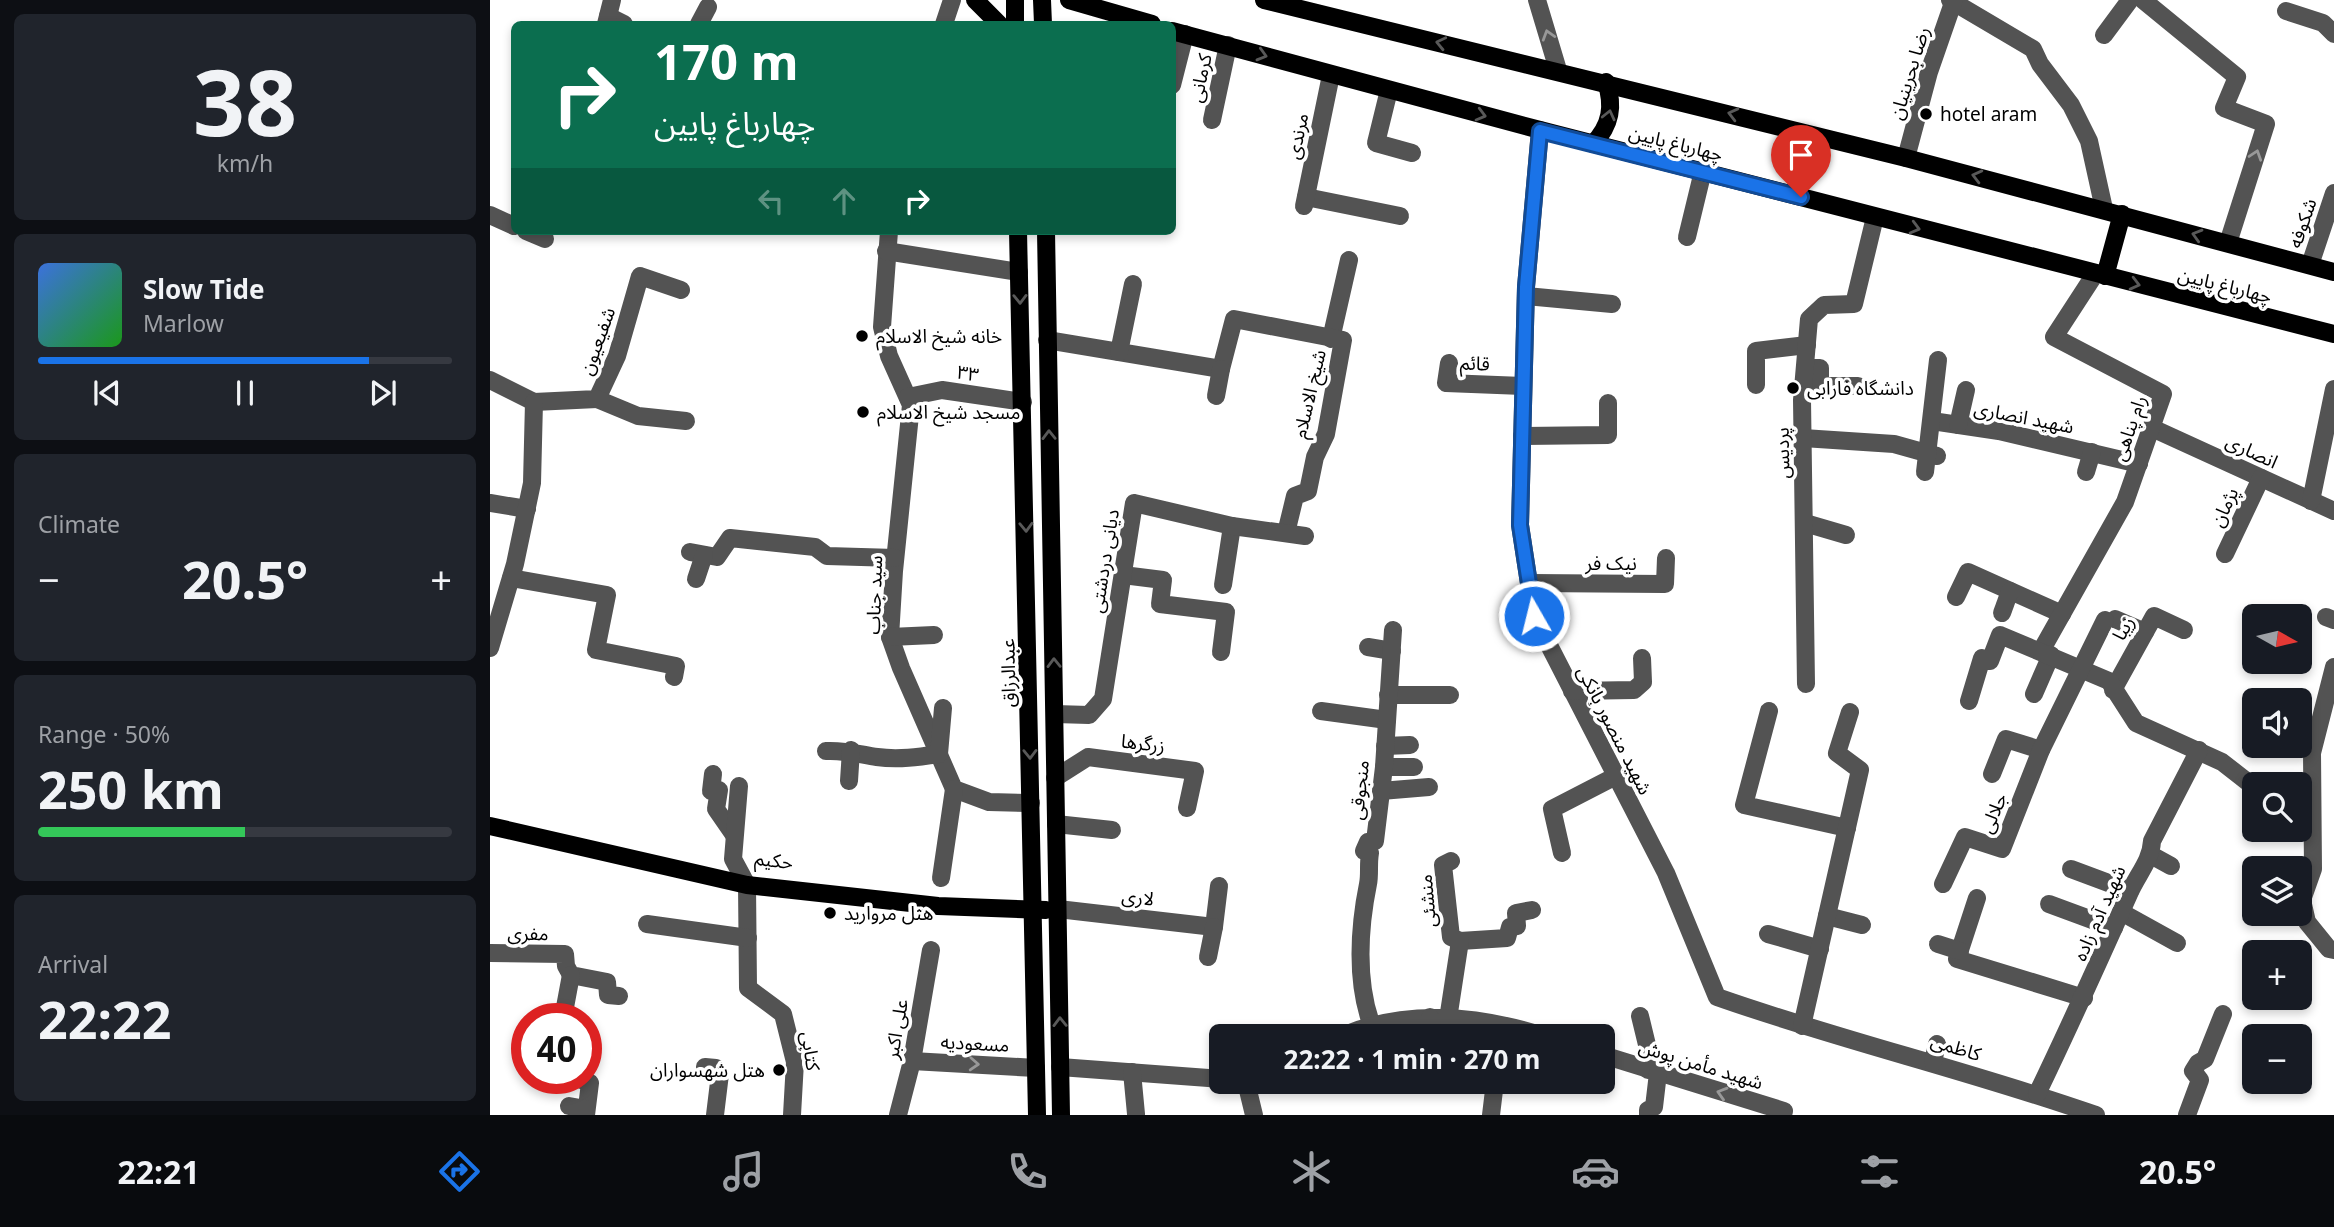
<!DOCTYPE html>
<html lang="en">
<head>
<meta charset="utf-8">
<style>
  :root { --surface:#171b24; --page:#20242c; --text:#f1f3f6; --muted:#9ea1a6; --line:#363941; --accent:#1a73e8 }
  body { margin:0; font-family:"Noto Sans","Noto Sans Arabic",sans-serif; background:var(--page); color:var(--text); height:100vh; display:flex; flex-direction:column; font-size:26px; white-space:nowrap }
  * { box-sizing:border-box; margin:0 }
  p { font-size:23px; color:var(--muted) }
  .icon { flex:none; width:38px; height:38px; fill:none; stroke:currentColor; stroke-width:2; stroke-linecap:round; stroke-linejoin:round }
  .map { position:relative; flex:1; overflow:hidden }
  .panel { display:flex; flex-direction:column; gap:14px; padding:14px; background:#0d0f14; width:490px }
  .panel>* { flex:none }
  .hud { position:absolute; left:21px; top:21px; width:665px; height:214px; border-radius:10px; box-shadow:0 4px 10px #0003; background:#0b6e4f; color:#fff; overflow:hidden }
  .needle { width:46px; rotate:98deg }
  .tools { position:absolute; left:1752px; top:604px; display:grid; gap:14px }
  .tools a { display:grid; place-items:center; width:70px; height:70px; border-radius:10px; background:var(--surface); box-shadow:0 4px 10px #0003; font-size:35px }
  .speed { position:absolute; left:21px; top:1003px; display:flex; gap:14px; font-size:35px; font-weight:700; text-align:center }
  .speed>* { display:grid; place-content:center; width:91px; height:91px; border-radius:50%; background:var(--surface); box-shadow:0 4px 10px #0003; line-height:1 }
  .speed .limit { border:10px solid #d22; background:#fff; color:#111 }
  .pin { position:absolute; display:grid; place-items:center; width:60px; height:60px; color:#fff; margin:-72px -30px; border-radius:50% 50% 50% 0; rotate:-45deg; box-shadow:0 0 7px #0007 }
  .pin .icon { rotate:45deg }
  .me { position:absolute; width:77px; margin:-38px; rotate:352deg; stroke-linejoin:round; filter:drop-shadow(0 0 5px #0008) }
  .turn { display:flex; align-items:center; gap:24px; height:147px; padding:0 28px; font-size:32px }
  .turn .icon { width:91px; height:91px; stroke-width:2.5 }
  .turn b { display:block; font-size:49px; line-height:60px }
  .lanes { display:flex; align-items:center; height:66px; padding:0 28px; background:#0003; justify-content:center; gap:35px; direction:ltr }
  .lanes .off { opacity:.35 }
  .big { font-size:52px; font-weight:700; line-height:1.1 }
  .panel .widget { flex:1; display:flex; flex-direction:column; justify-content:center; gap:10px; min-width:0; padding:0 24px; border-radius:10px; background:var(--page) }
  .panel .dial { align-items:center; gap:0 }
  .dial b { font-size:91px; line-height:1 }
  .song { display:flex; align-items:center; gap:21px }
  .cover { width:84px; height:84px; border-radius:10px; background:linear-gradient(135deg,hsl(220 70% 55%),hsl(120 70% 35%)) }
  .played { height:7px; border-radius:4px; background:linear-gradient(90deg,var(--accent) 80%,var(--line) 80%) }
  .keys { display:flex; justify-content:space-around; direction:ltr }
  .heat { display:flex; justify-content:space-between; align-items:center; font-size:38px; direction:ltr }
  .charge { height:10px; border-radius:5px; background:linear-gradient(90deg,#34c759 50%,var(--line) 0) }
  .trip { position:absolute; left:719px; top:1024px; width:406px; height:70px; border-radius:10px; background:var(--surface); box-shadow:0 4px 10px #0003; font-weight:700; line-height:70px; text-align:center }
  .tabs { display:flex; height:112px; justify-content:space-around; align-items:center; background:#090b0e; color:var(--muted) }
  .tabs .icon { width:49px; height:49px }
  .tabs .on { color:var(--accent) }
  .tabs b { font-size:32px; color:var(--text) }
  main { display:flex; flex:1; min-height:0 }
  .map>svg:first-child { display:block }
  .lines { fill:none; stroke-linecap:round; stroke-linejoin:round }
  .minor { stroke:#535353; stroke-width:18 }
  .major { stroke:#000; stroke-width:18 }
  .oneway { stroke:#989898 }
  .oneway2 { stroke:#595959 }
  .route-casing { stroke:#114b97; stroke-width:18 }
  .route { stroke:#1a73e8; stroke-width:12 }
  .poi-dot { fill:#000; stroke:#fff; stroke-width:2.5 }
  .labels { text-anchor:middle; dominant-baseline:central; stroke-width:7; stroke-linejoin:round; paint-order:stroke }
  .street-label { font-size:19px; fill:#000; stroke:#fff }
  .poi-label { font-size:19px; fill:#000; stroke:#fff; text-anchor:start }
</style>
</head>
<body>
<main>
<section class="panel">
<div class="widget dial"><b>38</b><p>km/h</p></div>
<div class="widget">
<div class="song"><i class="cover"></i><div><b>Slow Tide</b><p>Marlow</p></div></div>
<div class="played"></div>
<div class="keys"><svg class="icon" aria-label="previous" viewBox="0 0 24 24"><path d="M18 5L8 12l10 7zM5 5v14"/></svg><svg class="icon" aria-label="pause" viewBox="0 0 24 24"><path d="M8 5v14M16 5v14"/></svg><svg class="icon" aria-label="next" viewBox="0 0 24 24"><path d="M6 5l10 7-10 7zM19 5v14"/></svg></div>
</div>
<div class="widget"><p>Climate</p>
<div class="heat"><a>−</a><b class="big">20.5°</b><a>+</a></div>
</div>
<div class="widget"><p>Range · 50%</p><b class="big">250 km</b><div class="charge"></div></div>
<div class="widget"><p>Arrival</p><b class="big">22:22</b></div>
</section>
<div class="map">
<svg width="1844" height="1115" viewBox="0 0 1844 1115">
  <rect width="100%" height="100%" fill="#fff"/>
  <g class="lines">
    <g class="minor">
      <polyline points="1047,0 1068,70"/>
      <polyline points="1460,0 1543,49 1550,64 1581,105 1599,141 1614,209"/>
      <polyline points="1653,0 1747,77 1734,108 1776,124 1738,243"/>
      <polyline points="1796,11 1833,23 1844,34"/>
      <polyline points="118,16 134,24"/>
      <polyline points="116,24 122,0"/>
      <polyline points="209,24 218,7"/>
      <polyline points="454,24 462,0"/>
      <polyline points="1614,35 1640,0"/>
      <polyline points="682,85 695,34"/>
      <polyline points="899,90 886,143 922,153"/>
      <polyline points="722,120 738,45"/>
      <path d="M 1050,130 L 1036,287 L 1030,525 L 1044,616 L 1176,873 L 1227,997 C 1352,1041 1481,1071 1606,1115"/>
      <polyline points="1416,158 1439,72 1464,0"/>
      <polyline points="816,197 910,216"/>
      <polyline points="814,206 841,75"/>
      <polyline points="0,215 24,226"/>
      <polyline points="36,231 55,239"/>
      <polyline points="399,231 392,327 399,356 421,405 404,571 400,637 411,668 464,789 499,802 541,803"/>
      <polyline points="1197,237 1213,171"/>
      <polyline points="396,251 529,272"/>
      <polyline points="1820,265 1844,193"/>
      <polyline points="1036,296 1122,304"/>
      <polyline points="841,339 859,260"/>
      <polyline points="557,340 731,369 744,319 853,340 836,434 825,457 818,491 805,496 796,533"/>
      <polyline points="629,352 643,284"/>
      <polyline points="959,363 956,383 1033,386"/>
      <polyline points="1315,368 1330,368 1330,386 1368,386"/>
      <polyline points="0,380 44,402 107,399 127,356 150,276 191,290"/>
      <polyline points="1266,385 1266,351 1317,345"/>
      <polyline points="726,396 731,369"/>
      <polyline points="418,397 452,390 533,402"/>
      <polyline points="107,399 148,416 196,421"/>
      <polyline points="1442,421 1509,431 1649,464"/>
      <polyline points="1468,425 1476,390"/>
      <polyline points="1662,428 1844,511"/>
      <polyline points="1032,436 1118,435 1118,403"/>
      <polyline points="1313,438 1404,444 1447,456"/>
      <polyline points="1435,472 1448,360"/>
      <polyline points="1596,472 1602,452"/>
      <polyline points="1821,501 1844,389"/>
      <polyline points="0,503 37,509"/>
      <polyline points="1315,523 1356,535"/>
      <polyline points="200,552 227,557 240,538 325,547 337,556 405,558"/>
      <polyline points="1735,554 1771,478"/>
      <polyline points="633,575 673,580 670,604 736,612 731,652"/>
      <polyline points="21,578 117,595 106,650 186,666 184,677"/>
      <polyline points="206,579 214,555"/>
      <polyline points="1040,583 1175,584 1176,558"/>
      <polyline points="733,585 742,526"/>
      <polyline points="1466,597 1478,572 1572,614"/>
      <polyline points="1512,613 1520,591"/>
      <polyline points="1836,617 1844,620"/>
      <polyline points="1625,619 1655,632"/>
      <polyline points="400,637 444,635"/>
      <polyline points="878,647 902,651"/>
      <polyline points="0,648 25,564 42,483 44,402"/>
      <polyline points="1551,651 1635,502 1673,394 1564,337 1605,274"/>
      <polyline points="1844,667 1822,753 1823,869 1812,900 1817,922 1839,949 1844,950"/>
      <polyline points="1316,684 1312,400 1319,319 1334,305 1364,304 1385,217"/>
      <polyline points="1623,690 1664,616 1694,630"/>
      <polyline points="1082,691 1144,690 1153,682 1152,658"/>
      <polyline points="1544,694 1561,655"/>
      <polyline points="898,695 960,695"/>
      <polyline points="1479,701 1492,658 1500,661 1510,635 1619,681 1646,723 1732,762 1764,787"/>
      <polyline points="831,711 897,720"/>
      <polyline points="1279,711 1254,805 1357,828"/>
      <polyline points="565,714 599,715 613,699 644,503 742,526 815,536"/>
      <polyline points="895,746 920,745"/>
      <path d="M 336,751 C 355,750 368,754 387,757 C 408,760 429,757 449,754 L 453,708"/>
      <polyline points="894,767 924,767"/>
      <polyline points="223,774 221,791 229,790 226,809 244,835"/>
      <polyline points="1502,774 1516,739 1551,750"/>
      <polyline points="565,778 598,757 705,771 697,808"/>
      <polyline points="359,781 361,750"/>
      <polyline points="249,786 243,859 257,885 258,988 293,1014 305,1062 302,1115"/>
      <polyline points="891,791 939,787"/>
      <polyline points="566,824 622,830"/>
      <polyline points="1072,853 1062,809 1124,777"/>
      <polyline points="1661,855 1681,866"/>
      <polyline points="1581,869 1640,891"/>
      <polyline points="451,878 464,789"/>
      <polyline points="1453,884 1475,837 1512,849 1551,750 1615,620"/>
      <polyline points="1487,898 1467,959 1594,998"/>
      <polyline points="1559,904 1624,928"/>
      <polyline points="568,909 724,927 729,886"/>
      <polyline points="1631,912 1687,943"/>
      <polyline points="1337,916 1372,925"/>
      <polyline points="157,924 258,938"/>
      <polyline points="1278,934 1330,949"/>
      <polyline points="970,941 1017,938 1020,927 1027,926 1026,913 1042,910"/>
      <polyline points="1448,944 1470,951"/>
      <polyline points="0,953 75,954 76,966 81,975 117,982 118,995 129,996"/>
      <polyline points="718,957 724,927"/>
      <polyline points="1150,1016 1158,1049 1158,1070"/>
      <polyline points="73,1018 81,975"/>
      <polyline points="958,1019 970,941 961,937 953,865 961,861"/>
      <path d="M 881,1023 C 866,981 869,928 878,884 C 880,875 878,864 880,853 L 874,851 L 878,842 L 885,841 L 894,767 L 903,630"/>
      <polyline points="1312,1026 1370,770 1347,753 1360,712"/>
      <path d="M 852,1036 C 915,1009 988,1015 1053,1036"/>
      <polyline points="940,1036 940,1017"/>
      <polyline points="1113,1055 1294,1111 1293,1115"/>
      <polyline points="422,1061 546,1068"/>
      <polyline points="1443,1062 1447,1044"/>
      <polyline points="215,1067 226,1068 230,1074 225,1115"/>
      <polyline points="570,1067 732,1079"/>
      <polyline points="642,1072 646,1114"/>
      <polyline points="87,1078 100,1083 96,1115"/>
      <polyline points="756,1082 764,1115"/>
      <path d="M 1547,1094 C 1579,1028 1609,961 1639,894 C 1647,875 1661,861 1662,841 L 1709,750"/>
      <polyline points="79,1106 96,1109"/>
      <polyline points="408,1115 422,1061 441,950"/>
      <polyline points="1001,1115 1005,1082"/>
      <polyline points="1158,1115 1158,1110 1164,1107 1168,1073"/>
      <polyline points="1697,1115 1710,1080 1703,1071 1708,1063 1715,1059 1733,1014"/>
    </g>
    <g class="major">
      <polyline points="485,0 509,24"/>
      <polyline points="525,0 525,24"/>
      <polyline points="552,0 553,24"/>
      <polyline points="579,0 662,24"/>
      <polyline points="774,0 1416,158 1844,272"/>
      <polyline points="682,31 1050,130 1844,334"/>
      <path d="M 1103,144 C 1121,125 1124,106 1116,82"/>
      <polyline points="528,231 547,1115"/>
      <polyline points="556,231 571,1115"/>
      <polyline points="1615,276 1632,214"/>
      <polyline points="0,826 257,885 448,906 556,910"/>
    </g>
  </g>
  <defs><path id="oneway-chevron" d="M-2-3.5L2.5 0L-2 3.5" fill="none" stroke-width="1.6" stroke-linecap="round" stroke-linejoin="round" transform="scale(1.75)"/></defs>
  <g class="oneway">
    <use href="#oneway-chevron" transform="translate(1058 35) rotate(-107)"/>
    <use href="#oneway-chevron" transform="translate(1766 155) rotate(-72)"/>
    <use href="#oneway-chevron" transform="translate(484 1064) rotate(3)"/>
    <use href="#oneway-chevron" transform="translate(1232 1093) rotate(-163)"/>
  </g>
  <g class="oneway2">
    <use href="#oneway-chevron" transform="translate(951 43) rotate(-167)"/>
    <use href="#oneway-chevron" transform="translate(772 55) rotate(16)"/>
    <use href="#oneway-chevron" transform="translate(1243 114) rotate(-166)"/>
    <use href="#oneway-chevron" transform="translate(991 115) rotate(15)"/>
    <use href="#oneway-chevron" transform="translate(1119 115) rotate(-77)"/>
    <use href="#oneway-chevron" transform="translate(1487 176) rotate(-166)"/>
    <use href="#oneway-chevron" transform="translate(1425 228) rotate(15)"/>
    <use href="#oneway-chevron" transform="translate(1707 235) rotate(-164)"/>
    <use href="#oneway-chevron" transform="translate(1645 284) rotate(14)"/>
    <use href="#oneway-chevron" transform="translate(530 299) rotate(89)"/>
    <use href="#oneway-chevron" transform="translate(559 435) rotate(-91)"/>
    <use href="#oneway-chevron" transform="translate(536 527) rotate(88)"/>
    <use href="#oneway-chevron" transform="translate(564 663) rotate(-91)"/>
    <use href="#oneway-chevron" transform="translate(540 754) rotate(89)"/>
    <use href="#oneway-chevron" transform="translate(570 1022) rotate(-91)"/>
  </g>
  <g class="lines">
    <defs>
      <polyline id="route" points="1044,616 1030,525 1036,287 1050,131 1311,197"/>
    </defs>
    <use href="#route" class="route-casing"/>
    <use href="#route" class="route"/>
  </g>
  <g class="poi-dot">
    <circle cx="1436" cy="114" r="7"/>
    <circle cx="372" cy="336" r="7"/>
    <circle cx="1303" cy="388" r="7"/>
    <circle cx="373" cy="412" r="7"/>
    <circle cx="340" cy="913" r="7"/>
    <circle cx="289" cy="1070" r="7"/>
  </g>
  <g class="labels">
    <g class="street-label">
      <text transform="translate(1419 73) rotate(-73)">رضا بحرینیان</text>
      <text transform="translate(710 78) rotate(-78)">کرمانی</text>
      <text transform="translate(807 136) rotate(-78)">مرندی</text>
      <text transform="translate(1186 143) rotate(14)">چهارباغ پایین</text>
      <text transform="translate(1812 223) rotate(-71)">شکوفه</text>
      <text transform="translate(1735 285) rotate(14)">چهارباغ پایین</text>
      <text transform="translate(107 341) rotate(-70)">شفیعیون</text>
      <text transform="translate(985 363) rotate(3)">قائم</text>
      <text transform="translate(478 373) rotate(9)">۳۳</text>
      <text transform="translate(819 394) rotate(-77)">شیخ الاسلام</text>
      <text transform="translate(1534 417) rotate(11)">شهید انصاری</text>
      <text transform="translate(1639 428) rotate(-71)">رام پناهی</text>
      <text transform="translate(1762 451) rotate(25)">انصاری</text>
      <text transform="translate(1292 453) rotate(-91)">پردیس</text>
      <text transform="translate(1734 507) rotate(-65)">پژمان</text>
      <text transform="translate(614 561) rotate(-81)">دیانی دردشتی</text>
      <text x="1121" y="563">نیک فر</text>
      <text transform="translate(384 595) rotate(-88)">سید جناب</text>
      <text transform="translate(1633 628) rotate(-61)">زیبا</text>
      <text transform="translate(518 673) rotate(-91)">عبدالرزاق</text>
      <text transform="translate(1125 730) rotate(63)">شهید منصور بانکی</text>
      <text transform="translate(653 743) rotate(7)">زرگرها</text>
      <text transform="translate(869 790) rotate(-84)">منجوقی</text>
      <text transform="translate(1503 813) rotate(-67)">جلالی</text>
      <text transform="translate(284 860) rotate(7)">حکیم</text>
      <text transform="translate(648 897) rotate(6)">لاری</text>
      <text transform="translate(937 901) rotate(-95)">منشئی</text>
      <text transform="translate(1609 913) rotate(-66)">شهید آدم زاده</text>
      <text transform="translate(38 933) rotate(1)">مفری</text>
      <text transform="translate(406 1029) rotate(-80)">علی اکبر</text>
      <text transform="translate(485 1043) rotate(3)">مسعودیه</text>
      <text transform="translate(1466 1047) rotate(17)">کاظمی</text>
      <text transform="translate(321 1051) rotate(82)">کتابی</text>
      <text transform="translate(1211 1064) rotate(17)">شهید مأمن پوش</text>
    </g>
    <g class="poi-label">
      <text x="1450" y="114">hotel aram</text>
      <text x="386" y="336">خانه شیخ الاسلام</text>
      <text x="1317" y="388">دانشگاه فارابی</text>
      <text x="387" y="412">مسجد شیخ الاسلام</text>
      <text x="354" y="913">هتل مروارید</text>
      <text x="275" y="1070" text-anchor="end">هتل شهسواران</text>
    </g>
  </g>
</svg>
<div class="tools">
<a><svg class="needle" viewBox="-14 -14 28 28"><path d="M0-13l5 13h-10z" fill="#e53935"/><path d="M0 13l5-13h-10z" fill="#9ea1a6"/></svg></a>
<a><svg class="icon" aria-label="sound" viewBox="0 0 24 24"><path d="M4 9h4l5-4v14l-5-4H4zM17 9q2 3 0 6"/></svg></a>
<a><svg class="icon" aria-label="search" viewBox="0 0 24 24"><circle cx="10" cy="10" r="6"/><path d="M15 15l6 6"/></svg></a>
<a><svg class="icon" aria-label="layers" viewBox="0 0 24 24"><path d="M12 4l9 5-9 5-9-5zM3 14l9 5 9-5"/></svg></a>
<a>+</a>
<a>−</a>
</div>
<div class="speed"><div class="limit">40</div></div>
<div class="pin" style="left:1311px;top:197px;background:#d93025"><svg class="icon" aria-label="arrive" viewBox="0 0 24 24"><path d="M6 21V4h12l-3 4 3 4H6"/></svg></div>
<svg class="me" style="left:1044px;top:616px" viewBox="-20 -20 40 40"><circle r="17" fill="#1a73e8" stroke="#fff" stroke-width="3"/><path d="M0-11L8 9 0 5-8 9z" fill="#fff"/></svg>
<div class="trip">22:22 · 1 min · 270 m</div>
<div class="hud">
<div class="turn"><svg class="icon" aria-label="right" viewBox="0 0 24 24"><path d="M7 20v-9h11M14 6l5 5-5 5"/></svg><div><b>170 m</b>چهارباغ پایین</div></div>
<div class="lanes"><svg class="icon off" aria-label="left" viewBox="0 0 24 24"><path d="M17 20v-9H6M10 6l-5 5 5 5"/></svg><svg class="icon off" aria-label="ahead" viewBox="0 0 24 24"><path d="M12 20V5M6 11l6-6 6 6"/></svg><svg class="icon" aria-label="right" viewBox="0 0 24 24"><path d="M7 20v-9h11M14 6l5 5-5 5"/></svg></div>
</div>
</div>
</main>
<nav class="tabs">
<b>22:21</b>
<svg class="icon on" aria-label="directions" viewBox="0 0 24 24"><path d="M12 3l9 9-9 9-9-9zM9 14v-3h6M13 9l2 2-2 2"/></svg>
<svg class="icon" aria-label="music" viewBox="0 0 24 24"><path d="M9 18V5l10-2v13"/><circle cx="6" cy="18" r="3"/><circle cx="16" cy="16" r="3"/></svg>
<svg class="icon" aria-label="phone" viewBox="0 0 24 24"><path d="M5 4h4l2 5-3 2q2 4 5 5l2-3 5 2v4C11 20 4 13 5 4z"/></svg>
<svg class="icon" aria-label="climate" viewBox="0 0 24 24"><path d="M12 3v18M4 7l16 10M4 17L20 7"/></svg>
<svg class="icon" aria-label="car" viewBox="0 0 24 24"><path d="M5 17H2v-5l4-1 3-4h7l3 4 3 1v5h-3M9 17h6M6 11h13"/><circle cx="7" cy="17" r="2"/><circle cx="17" cy="17" r="2"/></svg>
<svg class="icon" aria-label="filters" viewBox="0 0 24 24"><path d="M4 7h16M4 17h16"/><circle cx="9" cy="7" r="2"/><circle cx="15" cy="17" r="2"/></svg>
<b>20.5°</b>
</nav>
</body>
</html>
